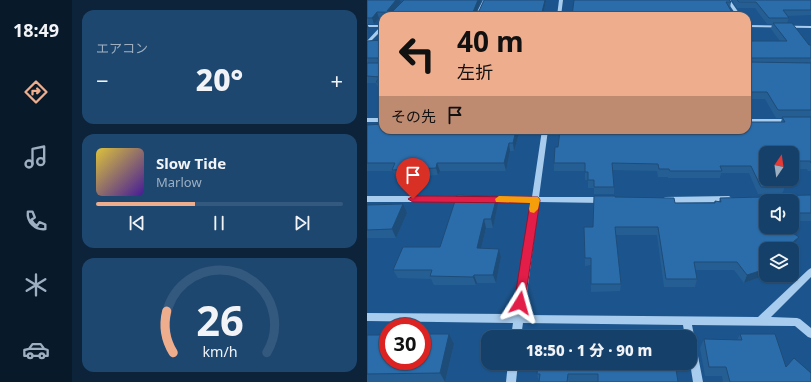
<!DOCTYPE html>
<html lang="ja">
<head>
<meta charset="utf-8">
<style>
  :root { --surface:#15406a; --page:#1e4770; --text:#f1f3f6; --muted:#9dafc1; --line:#34597e; --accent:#eead8d }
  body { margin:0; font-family:"Noto Sans","Noto Sans JP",sans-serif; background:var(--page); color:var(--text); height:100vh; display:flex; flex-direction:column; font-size:15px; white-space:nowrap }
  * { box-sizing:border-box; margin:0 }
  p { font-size:13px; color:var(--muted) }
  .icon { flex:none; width:22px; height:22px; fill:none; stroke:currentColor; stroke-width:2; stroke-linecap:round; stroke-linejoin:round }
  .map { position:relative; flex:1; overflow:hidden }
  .drawer { display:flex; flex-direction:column; gap:10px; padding:10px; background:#0c233a; width:295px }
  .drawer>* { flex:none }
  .banner { position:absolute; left:12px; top:12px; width:372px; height:122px; border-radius:12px; box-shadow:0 1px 3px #0004,0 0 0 1px var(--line); background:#eead8d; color:#111; overflow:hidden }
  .needle { width:26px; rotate:13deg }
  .fabs { position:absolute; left:392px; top:146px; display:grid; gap:8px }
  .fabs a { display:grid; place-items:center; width:40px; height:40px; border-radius:8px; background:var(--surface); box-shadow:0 1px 3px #0004,0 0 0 1px var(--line); font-size:20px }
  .speed { position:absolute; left:12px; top:318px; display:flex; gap:8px; font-size:20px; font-weight:700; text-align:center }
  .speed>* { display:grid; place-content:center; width:52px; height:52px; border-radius:50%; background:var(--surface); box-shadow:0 1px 3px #0004,0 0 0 1px var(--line); line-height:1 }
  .speed .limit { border:6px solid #d22; background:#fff; color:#111 }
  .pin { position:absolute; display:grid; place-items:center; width:34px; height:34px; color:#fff; margin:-41px -17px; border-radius:50% 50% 50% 0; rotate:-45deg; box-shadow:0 0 4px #0007 }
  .pin .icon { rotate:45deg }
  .me { position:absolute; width:44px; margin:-22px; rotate:8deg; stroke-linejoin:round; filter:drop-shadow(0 0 3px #0008) }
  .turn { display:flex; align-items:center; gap:14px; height:84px; padding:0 12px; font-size:18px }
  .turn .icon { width:52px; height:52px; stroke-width:2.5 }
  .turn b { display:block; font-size:28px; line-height:34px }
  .then { display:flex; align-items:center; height:38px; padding:0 12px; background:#0003; gap:8px; font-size:15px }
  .big { font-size:30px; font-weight:800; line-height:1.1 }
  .drawer .tile { flex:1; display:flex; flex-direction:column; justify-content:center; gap:6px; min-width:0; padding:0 14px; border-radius:12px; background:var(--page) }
  .drawer .dial { align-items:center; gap:0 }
  .dial svg { height:104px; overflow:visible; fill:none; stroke:var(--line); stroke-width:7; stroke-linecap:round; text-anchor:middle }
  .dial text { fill:var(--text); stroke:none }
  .song { display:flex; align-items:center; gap:12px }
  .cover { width:48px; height:48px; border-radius:6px; background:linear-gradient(135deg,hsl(50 70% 55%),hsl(260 70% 35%)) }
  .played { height:4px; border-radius:2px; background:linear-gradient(90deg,var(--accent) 40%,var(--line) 40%) }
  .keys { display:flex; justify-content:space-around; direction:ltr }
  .heat { display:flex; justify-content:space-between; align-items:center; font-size:22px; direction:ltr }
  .trip { position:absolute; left:114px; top:330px; width:216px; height:40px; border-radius:12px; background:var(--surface); box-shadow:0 1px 3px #0004,0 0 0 1px var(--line); font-weight:800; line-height:40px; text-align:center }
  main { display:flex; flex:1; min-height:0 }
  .dock { display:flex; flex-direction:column; width:72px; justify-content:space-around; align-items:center; background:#081a2a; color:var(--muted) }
  .dock .icon { width:28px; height:28px }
  .dock .current { color:var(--accent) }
  .dock b { font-size:18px; color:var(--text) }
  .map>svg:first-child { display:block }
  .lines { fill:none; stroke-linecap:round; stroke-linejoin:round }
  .minor { fill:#a8cced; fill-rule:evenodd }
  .wall { fill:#255e93 }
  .shaded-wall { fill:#1e4c78 }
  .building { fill:#2b6dab; stroke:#1e4c78 }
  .route { fill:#e11d48; stroke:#92132f }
  .slow { fill:#f59e0b }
</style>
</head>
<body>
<main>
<nav class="dock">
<b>18:49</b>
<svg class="icon current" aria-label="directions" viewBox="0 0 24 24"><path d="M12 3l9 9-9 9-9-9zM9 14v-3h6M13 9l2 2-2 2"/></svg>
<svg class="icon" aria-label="music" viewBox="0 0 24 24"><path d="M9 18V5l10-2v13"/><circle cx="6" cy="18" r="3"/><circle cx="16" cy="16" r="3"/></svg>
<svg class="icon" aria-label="phone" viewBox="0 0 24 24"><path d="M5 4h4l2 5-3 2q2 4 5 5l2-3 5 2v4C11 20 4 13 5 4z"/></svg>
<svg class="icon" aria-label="climate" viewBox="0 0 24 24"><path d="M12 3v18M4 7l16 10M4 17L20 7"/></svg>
<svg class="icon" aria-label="car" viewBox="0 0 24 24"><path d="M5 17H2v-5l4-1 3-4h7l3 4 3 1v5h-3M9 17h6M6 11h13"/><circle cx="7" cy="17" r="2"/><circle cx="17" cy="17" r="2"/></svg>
</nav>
<section class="drawer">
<div class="tile"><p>エアコン</p>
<div class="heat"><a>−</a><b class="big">20°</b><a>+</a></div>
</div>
<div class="tile">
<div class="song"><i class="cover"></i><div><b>Slow Tide</b><p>Marlow</p></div></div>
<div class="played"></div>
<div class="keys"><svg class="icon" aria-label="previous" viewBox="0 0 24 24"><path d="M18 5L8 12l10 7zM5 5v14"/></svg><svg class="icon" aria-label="pause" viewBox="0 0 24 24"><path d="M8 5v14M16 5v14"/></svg><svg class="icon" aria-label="next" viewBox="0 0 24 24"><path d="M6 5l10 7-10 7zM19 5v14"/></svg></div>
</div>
<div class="tile dial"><svg viewBox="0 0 100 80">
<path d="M14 69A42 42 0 1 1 86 69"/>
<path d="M14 69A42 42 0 0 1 9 37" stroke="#eead8d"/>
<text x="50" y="56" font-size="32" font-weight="700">26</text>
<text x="50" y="72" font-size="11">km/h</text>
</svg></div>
</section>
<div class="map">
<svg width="444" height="382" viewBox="0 0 444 382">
  <rect width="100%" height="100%" fill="#1c558d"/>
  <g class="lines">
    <g class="minor">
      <polygon points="116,0 120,0 112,16 108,16"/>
      <polygon points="192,0 196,0 194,16 190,16"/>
      <polygon points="359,0 363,0 374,16 370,16"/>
      <polygon points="0,25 16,25 16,29 0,45 0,41 13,27 0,27"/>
      <polygon points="380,25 444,26 444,28 380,27"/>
      <rect x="0" y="118" width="16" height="4"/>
      <polygon points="380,119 422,119 425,121 422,123 380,123"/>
      <polygon points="175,130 181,130 172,197 236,197 240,200 236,203 172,202 157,315 391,317 441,270 444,268 444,277 404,317 430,318 433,319 444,328 444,338 441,337 428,326 325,325 336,382 326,382 323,363 323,337 318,337 316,325 156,323 154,337 144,337 146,323 0,321 0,313 148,314 164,202 122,202 118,199 122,196 165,197"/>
      <polygon points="0,196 98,196 102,199 98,202 0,202"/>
      <polygon points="362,196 366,199 362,202 298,203 294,200 298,197"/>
      <polygon points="141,363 151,363 149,382 139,382"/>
    </g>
  </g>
  <g class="wall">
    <polygon points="0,0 33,0 34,2 25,12 114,0 109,12 179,0 176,16 16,16 16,18 12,18 7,24 0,24 2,28 0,30"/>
    <polygon points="207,0 364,2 363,8 367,16 205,16"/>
    <polygon points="365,0 444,0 444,15 420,16 422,18 420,23 442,45 444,45 444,171 441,171 440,169 425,169 425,153 399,153 418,187 415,194 391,194 382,173 354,173 353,178 301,178 301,177 291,177 290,171 246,170 247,187 247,194 227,194 227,188 221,188 221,180 218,180 218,171 187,171 187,163 191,147 197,131 414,122 415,118 409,118 398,99 380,99 380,34 385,41 413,41 404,29 405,24 400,24 388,8 370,8"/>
    <polygon points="16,40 16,88 11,88 9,83 0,83 0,41"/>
    <polygon points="0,125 153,130 147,151 143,151 139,171 73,171 71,175 29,178 26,171 0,171"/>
    <polygon points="444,195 444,221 425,221 425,201 399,201 399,227 427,245 423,249 399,249 399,275 400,275 399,275 377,283 367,270 328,270 330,279 328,287 297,287 290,235 249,235 254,284 253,291 224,292 224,265 218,266 217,227 226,227 248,197 308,203 347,203 348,201 352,202 353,198 398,197 398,196"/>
    <polygon points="130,196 131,204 126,228 119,228 114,249 132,249 134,257 129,283 110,283 109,285 67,285 64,279 31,278 26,270 73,247"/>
    <polygon points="0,205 40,213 29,238 0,238"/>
    <polygon points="373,334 419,367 444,382 356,382 355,376 338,376 333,348 337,339 370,340"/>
    <polygon points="0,335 87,344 78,382 0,382"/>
    <polygon points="308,363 231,381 202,381 202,382 172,382 170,374"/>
  </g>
  <g class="shaded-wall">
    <polygon points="29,0 33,0 34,2 25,12 20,11"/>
    <polygon points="111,0 114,0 108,16 106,12"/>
    <polygon points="178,0 179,0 176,16 175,12"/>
    <polygon points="10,12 12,18 7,24 5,18"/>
    <polygon points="0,24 2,28 0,30"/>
    <polygon points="149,130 153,130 147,151 146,143"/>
    <polygon points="142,143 143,151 139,171 137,163"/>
    <polygon points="70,163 73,171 71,175 69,168"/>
    <polygon points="130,196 131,204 126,228 124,219"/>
    <polygon points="36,204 40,213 29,238 25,229"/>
    <polygon points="117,219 119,228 112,257 110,248"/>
    <polygon points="432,237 427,245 423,249 418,249"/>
    <polygon points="132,249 134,257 129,283 126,275"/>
    <polygon points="399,269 399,275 400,275 399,275 377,283 380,275"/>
    <polygon points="107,275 110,283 109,285 106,277"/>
    <polygon points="82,334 87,344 78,382 73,373"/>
  </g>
  <g class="building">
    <polygon points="0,0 29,0 20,11 25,12 37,0 111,0 106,12 112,11 117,0 178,0 175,12 144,12 143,16 56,16 59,13 10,12 5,18 0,18"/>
    <polygon points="207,0 362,0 364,2 359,2 367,16 316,16 315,15 280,15 280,16 205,16"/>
    <polygon points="370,0 444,0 444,10 416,10 422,18 402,18 389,2 372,2"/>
    <polygon points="406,23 425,23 442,45 444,45 444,58 382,58 381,62 444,63 444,110 411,110 400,92 380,92 380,34 381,34 385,41 420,41"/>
    <polygon points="16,40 16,82 9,82 13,77 0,76 0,63 14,63 15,60 14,58 0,58 0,41"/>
    <polygon points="415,117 444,117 444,163 443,161 425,161 425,153 399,153 399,179 414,179 418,187 394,187 384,166 353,166 355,171 303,171 302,169 292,169 291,164 245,163 247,187 227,187 227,180 221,180 221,172 218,172 218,163 187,163 188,147 191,147 193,131 197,131 197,130 380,130 380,122 418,122"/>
    <polygon points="16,124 16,130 149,130 146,143 142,143 137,163 70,163 69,168 25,170 28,163 0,163 0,125"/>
    <polygon points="90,195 130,196 124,219 117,219 110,248 132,249 126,275 107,275 106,277 63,276 65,270 26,270 36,247 73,247"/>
    <polygon points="444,195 444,213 425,213 425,201 399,201 399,213 395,213 399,216 399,227 416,227 432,237 419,248 420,249 399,249 399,269 380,275 370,262 327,262 330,279 299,279 291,227 248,227 254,284 224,284 224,258 218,258 217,227 226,227 227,196 248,196 248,197 307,198 308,203 348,203 348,201 354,202 353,198 399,197 398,196"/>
    <polygon points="36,204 25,229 0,230 0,205"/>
    <polygon points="55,334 82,334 73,373 0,374 0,335 21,335 21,361 55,361"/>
    <polygon points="373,334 408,334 419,367 427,358 444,373 444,382 363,382 359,367 342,367 337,339 375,340"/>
    <polygon points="171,363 308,363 311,382 231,382 231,374 201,374 200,382 172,382 173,374 170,374"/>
  </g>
  <polygon class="route" points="46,196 171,197 173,200 157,307 153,308 149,307 147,303 163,203 46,202 41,199"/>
  <polygon class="slow" points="132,196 171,197 173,200 171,209 167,213 163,212 162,209 163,203 129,202 128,199"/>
</svg>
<div class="fabs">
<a><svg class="needle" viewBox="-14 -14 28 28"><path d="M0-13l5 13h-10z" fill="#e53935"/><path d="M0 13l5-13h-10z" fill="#9dafc1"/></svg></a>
<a><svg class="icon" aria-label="sound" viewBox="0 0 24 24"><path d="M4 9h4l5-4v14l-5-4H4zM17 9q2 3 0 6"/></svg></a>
<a><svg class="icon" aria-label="layers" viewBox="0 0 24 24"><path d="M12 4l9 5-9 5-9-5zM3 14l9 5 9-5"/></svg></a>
</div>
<div class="speed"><div class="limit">30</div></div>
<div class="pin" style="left:46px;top:199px;background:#d93025"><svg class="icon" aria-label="arrive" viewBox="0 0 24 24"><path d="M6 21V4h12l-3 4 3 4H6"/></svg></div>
<svg class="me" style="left:153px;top:303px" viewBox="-20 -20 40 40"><path d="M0-17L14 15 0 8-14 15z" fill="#e11d48" stroke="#fff" stroke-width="4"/></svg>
<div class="trip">18:50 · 1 分 · 90 m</div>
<div class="banner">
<div class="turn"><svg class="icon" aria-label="left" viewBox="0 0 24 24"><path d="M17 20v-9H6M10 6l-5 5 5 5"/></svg><div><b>40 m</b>左折</div></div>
<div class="then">その先<svg class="icon" aria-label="arrive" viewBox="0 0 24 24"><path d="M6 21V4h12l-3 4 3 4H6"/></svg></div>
</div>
</div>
</main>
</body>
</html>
